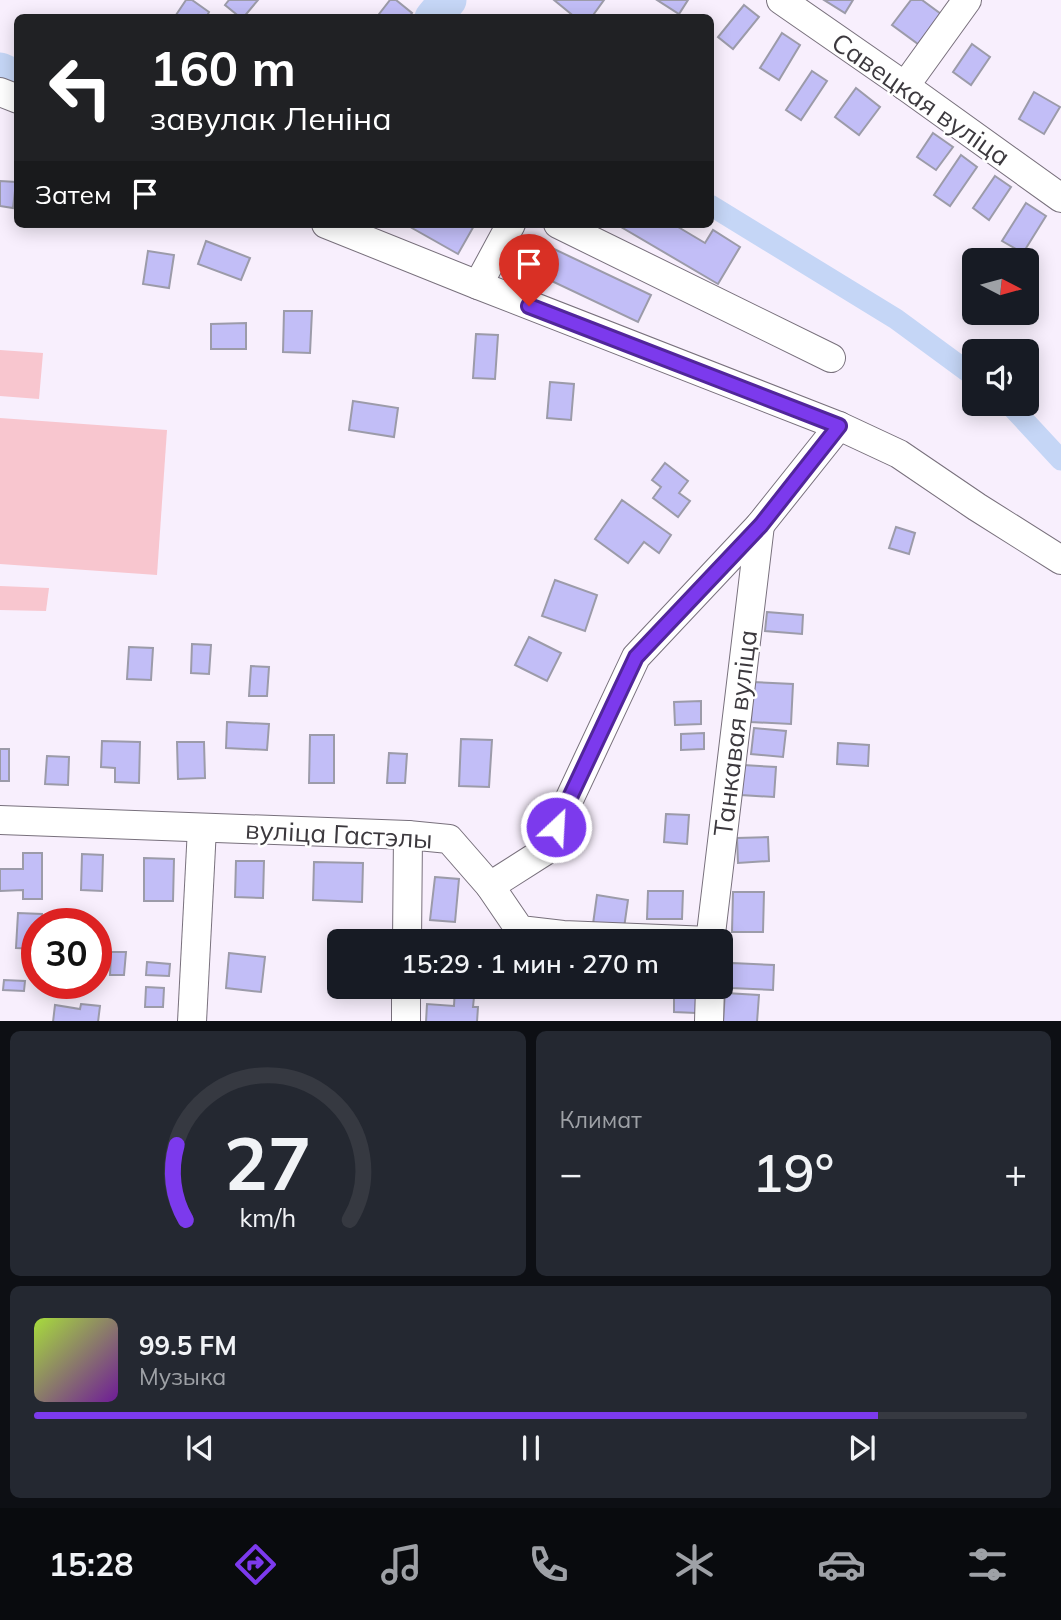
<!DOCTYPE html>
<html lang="ru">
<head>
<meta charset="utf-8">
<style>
  :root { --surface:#171b24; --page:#242831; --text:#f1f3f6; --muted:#9ea1a6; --line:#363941; --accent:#7c3aed }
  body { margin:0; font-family:Mulish,sans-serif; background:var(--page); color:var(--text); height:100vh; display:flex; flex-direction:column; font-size:26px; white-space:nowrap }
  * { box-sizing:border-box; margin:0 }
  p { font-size:23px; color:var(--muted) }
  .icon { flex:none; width:38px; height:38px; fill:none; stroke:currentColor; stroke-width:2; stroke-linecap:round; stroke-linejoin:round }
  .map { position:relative; height:1021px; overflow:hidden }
  .panel { display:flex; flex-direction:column; gap:10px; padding:10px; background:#0d0f14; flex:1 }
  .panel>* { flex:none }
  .banner { position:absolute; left:14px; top:14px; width:700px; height:214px; border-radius:10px; box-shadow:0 4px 18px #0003; background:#202124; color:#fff; overflow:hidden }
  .needle { width:46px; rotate:96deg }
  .tools { position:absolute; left:962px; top:248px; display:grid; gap:14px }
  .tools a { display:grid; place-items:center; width:77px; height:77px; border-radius:10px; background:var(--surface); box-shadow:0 4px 18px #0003; font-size:35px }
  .speed { position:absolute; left:21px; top:908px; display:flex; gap:14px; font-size:35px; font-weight:700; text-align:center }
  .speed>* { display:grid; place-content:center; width:91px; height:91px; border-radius:50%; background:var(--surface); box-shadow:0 4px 18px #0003; line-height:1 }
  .speed .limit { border:10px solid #d22; background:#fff; color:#111 }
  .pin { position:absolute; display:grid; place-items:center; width:60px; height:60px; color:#fff; margin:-72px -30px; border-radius:50% 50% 50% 0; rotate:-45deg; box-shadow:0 0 7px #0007 }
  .pin .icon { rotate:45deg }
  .me { position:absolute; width:77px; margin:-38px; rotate:25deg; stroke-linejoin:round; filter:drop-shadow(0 0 5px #0008) }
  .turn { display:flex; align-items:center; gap:24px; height:147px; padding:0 21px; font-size:32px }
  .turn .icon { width:91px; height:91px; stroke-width:2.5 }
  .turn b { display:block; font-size:49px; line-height:60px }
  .then { display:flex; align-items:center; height:66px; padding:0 21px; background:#0003; gap:14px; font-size:26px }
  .big { font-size:52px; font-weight:600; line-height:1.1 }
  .panel .tile { flex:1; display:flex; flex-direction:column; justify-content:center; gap:10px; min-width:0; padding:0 24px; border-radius:10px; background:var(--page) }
  .panel .dial { align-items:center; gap:0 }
  .dial svg { height:182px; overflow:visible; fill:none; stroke:var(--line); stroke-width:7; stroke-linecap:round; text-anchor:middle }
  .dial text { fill:var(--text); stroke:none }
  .song { display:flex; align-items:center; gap:21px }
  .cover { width:84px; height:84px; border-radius:10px; background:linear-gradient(135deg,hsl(80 70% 55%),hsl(280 70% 35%)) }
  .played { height:7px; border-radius:4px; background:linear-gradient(90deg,var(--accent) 85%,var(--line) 85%) }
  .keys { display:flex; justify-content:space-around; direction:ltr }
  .heat { display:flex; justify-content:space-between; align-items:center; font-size:38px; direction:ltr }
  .panel .tiles { flex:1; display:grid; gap:10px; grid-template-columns:1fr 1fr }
  .tile:last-child { grid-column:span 2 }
  .trip { position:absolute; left:327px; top:929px; width:406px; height:70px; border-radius:10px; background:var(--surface); box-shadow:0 4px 18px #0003; font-weight:600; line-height:70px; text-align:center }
  .dock { display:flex; height:112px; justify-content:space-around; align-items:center; background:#090b0e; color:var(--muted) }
  .dock .icon { width:49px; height:49px }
  .dock .on { color:var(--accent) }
  .dock b { font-size:32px; color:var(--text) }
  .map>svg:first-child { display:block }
  .green { fill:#f8c6cf }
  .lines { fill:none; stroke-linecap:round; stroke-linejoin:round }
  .canal { stroke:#c5d6f6; stroke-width:21 }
  .river { stroke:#c5d6f6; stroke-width:37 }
  .building { fill:#c2bef7; stroke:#9c9ba9; stroke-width:2 }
  .minor-casing { stroke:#78707c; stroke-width:30 }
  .minor { stroke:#fff; stroke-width:28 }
  .route-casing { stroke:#51269a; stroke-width:18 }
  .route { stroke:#7c3aed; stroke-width:12 }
  .labels { text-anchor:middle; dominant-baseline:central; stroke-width:5; stroke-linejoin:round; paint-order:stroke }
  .street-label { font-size:26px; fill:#3c393e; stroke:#fff }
</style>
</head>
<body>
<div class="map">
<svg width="1061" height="1022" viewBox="0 0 1061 1022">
  <rect width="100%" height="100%" fill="#f8effd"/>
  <g class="green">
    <polygon points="0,350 43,353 39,399 0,396"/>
    <polygon points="0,418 167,430 157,575 0,564"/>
    <polygon points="0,586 49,588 46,611 0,610"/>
  </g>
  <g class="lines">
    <g class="canal">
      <polyline points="710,205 896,319 975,377"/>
      <polyline points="1009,404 1061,460"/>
    </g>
    <g class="river">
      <polyline points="433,18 448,0"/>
      <polyline points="0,71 18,79"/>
    </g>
  </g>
  <g class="building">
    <polygon points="186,0 192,0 209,12 206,18 174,18"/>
    <polygon points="229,0 258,0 243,18 241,18 225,5"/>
    <polygon points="390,0 396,0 412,13 408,18 376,18"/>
    <polygon points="554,0 604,0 591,18 576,18"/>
    <polygon points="657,0 688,0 679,14"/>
    <polygon points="824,0 853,0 845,13"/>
    <polygon points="911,0 922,0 941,14 918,44 892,25"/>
    <polygon points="744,5 759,17 733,49 718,37"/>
    <polygon points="782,33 800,45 779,80 760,68"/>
    <polygon points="972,44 990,57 971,85 953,72"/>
    <polygon points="812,71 827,81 801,120 786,110"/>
    <polygon points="856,88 880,107 859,135 835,117"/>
    <polygon points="1034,92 1060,107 1044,134 1019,119"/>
    <polygon points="933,133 953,147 936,170 917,157"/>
    <polygon points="961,155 977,167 950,206 934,195"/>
    <polygon points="995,176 1011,187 989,220 973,208"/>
    <polygon points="0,181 16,182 13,208 0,206"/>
    <polygon points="1026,203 1046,216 1023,253 1002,241"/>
    <polygon points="405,224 475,224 458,254"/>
    <polygon points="616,224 673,224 705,243 713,230 740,247 718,284"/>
    <polygon points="533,239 651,295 638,322 520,266"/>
    <polygon points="206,241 250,258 241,280 198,264"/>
    <polygon points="148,251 174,255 169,288 143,284"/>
    <polygon points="284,311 312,311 310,353 283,352"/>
    <polygon points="246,323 246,349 211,349 211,324"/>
    <polygon points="476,334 498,335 495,379 473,378"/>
    <polygon points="550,382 574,384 571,420 547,418"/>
    <polygon points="353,401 398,408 394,437 349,430"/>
    <polygon points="665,463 688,481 679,493 690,501 678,517 653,498 661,487 652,480"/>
    <polygon points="622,500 671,535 659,553 644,542 628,563 595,539"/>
    <polygon points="896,527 915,533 909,554 889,548"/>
    <polygon points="555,580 597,595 585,631 542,616"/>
    <polygon points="767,612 803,615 802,634 765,631"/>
    <polygon points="529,637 561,653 547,681 515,665"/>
    <polygon points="192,644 211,645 209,674 191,673"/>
    <polygon points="129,647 153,648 151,680 127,679"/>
    <polygon points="251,666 269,667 267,696 249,696"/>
    <polygon points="753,682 793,684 791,724 751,722"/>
    <polygon points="701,701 701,724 675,725 674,702"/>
    <polygon points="227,722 269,724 267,750 226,748"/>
    <polygon points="754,728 786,731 783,757 751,754"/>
    <polygon points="704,733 704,749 681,750 681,734"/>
    <polygon points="310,735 334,735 334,783 309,783"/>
    <polygon points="461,739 492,740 489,787 459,786"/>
    <polygon points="102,741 140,742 139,783 115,782 115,768 101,767"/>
    <polygon points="177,742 204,742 205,778 178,779"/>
    <polygon points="838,743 869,745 868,766 837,764"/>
    <rect x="0" y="749" width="9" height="32"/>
    <polygon points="389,753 407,754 405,783 387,783"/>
    <polygon points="47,756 69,757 68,785 45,784"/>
    <polygon points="743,765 776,767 774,797 741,795"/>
    <polygon points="666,814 689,815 687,844 664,842"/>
    <polygon points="768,837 769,861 738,863 737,838"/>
    <polygon points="23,853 42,853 42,899 23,899 23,890 0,891 0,869 23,869"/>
    <polygon points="82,854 103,855 102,891 81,890"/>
    <polygon points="144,858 174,859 173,901 144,901"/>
    <polygon points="236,861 264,861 263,898 235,897"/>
    <polygon points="314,862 363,863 362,902 313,900"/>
    <polygon points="435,877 459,879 455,922 430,920"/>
    <polygon points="648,891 683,891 682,919 647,919"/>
    <polygon points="733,892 764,892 763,932 732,932"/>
    <polygon points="597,895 628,900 624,928 593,924"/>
    <polygon points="18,913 42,914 41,924 37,924 37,949 16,948"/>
    <polygon points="111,952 126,952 124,975 110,975"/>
    <polygon points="229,953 265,957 261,992 226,988"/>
    <polygon points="147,962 170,964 169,976 146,975"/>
    <polygon points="732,963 774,965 773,990 731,988"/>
    <polygon points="4,980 25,981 24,991 3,990"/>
    <polygon points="146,987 164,988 163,1007 145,1007"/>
    <polygon points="455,987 475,987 473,1007 478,1007 477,1022 426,1022 427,1004 454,1006"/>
    <polygon points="725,993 759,995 757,1022 723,1022"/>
    <polygon points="674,995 696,996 696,1013 674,1012"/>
    <polygon points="81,1004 100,1006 98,1022 53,1022 55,1005 80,1009"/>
  </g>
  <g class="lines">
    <defs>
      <g id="minor">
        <polyline points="781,0 905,86 1061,198"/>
        <polyline points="905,86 967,0"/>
        <polyline points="0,92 18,99"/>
        <polyline points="326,224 478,285 839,426 899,454 977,507 1061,560"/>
        <polyline points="558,224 831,358"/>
        <polyline points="478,285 511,224"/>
        <polyline points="0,820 408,835 449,839 490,886 545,851 636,657 760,525 839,426"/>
        <polyline points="490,886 520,930 563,935 710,941"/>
        <polyline points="407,942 408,835"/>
        <polyline points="710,942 760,525"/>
        <polyline points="192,1022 202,828"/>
        <polyline points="406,1022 406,987"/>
        <polyline points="709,1022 710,987"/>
      </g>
    </defs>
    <use href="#minor" class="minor-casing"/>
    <use href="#minor" class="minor"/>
  </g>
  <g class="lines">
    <defs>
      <polyline id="route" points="529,306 839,426 761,525 636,657 556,827"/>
    </defs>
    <use href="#route" class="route-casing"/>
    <use href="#route" class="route"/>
  </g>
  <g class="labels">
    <g class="street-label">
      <text transform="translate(921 99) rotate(35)">Савецкая вуліца</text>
      <text transform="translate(735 733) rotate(-83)">Танкавая вуліца</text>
      <text transform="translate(339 834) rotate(3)">вуліца Гастэлы</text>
    </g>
  </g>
</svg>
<div class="tools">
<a><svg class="needle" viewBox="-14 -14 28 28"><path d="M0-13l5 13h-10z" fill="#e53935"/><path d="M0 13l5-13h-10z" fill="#9ea1a6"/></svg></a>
<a><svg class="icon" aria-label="sound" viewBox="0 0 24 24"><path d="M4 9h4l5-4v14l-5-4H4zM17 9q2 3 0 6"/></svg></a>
</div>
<div class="speed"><div class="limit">30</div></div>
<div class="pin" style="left:529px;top:306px;background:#d93025"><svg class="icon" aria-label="arrive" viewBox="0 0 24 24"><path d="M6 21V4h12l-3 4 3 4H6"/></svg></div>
<svg class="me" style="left:556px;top:827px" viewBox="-20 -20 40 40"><circle r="17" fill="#7c3aed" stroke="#fff" stroke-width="3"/><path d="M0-11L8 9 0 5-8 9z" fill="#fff"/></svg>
<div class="trip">15:29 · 1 мин · 270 m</div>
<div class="banner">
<div class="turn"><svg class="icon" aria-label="left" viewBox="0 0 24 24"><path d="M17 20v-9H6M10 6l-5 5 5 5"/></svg><div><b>160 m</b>завулак Леніна</div></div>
<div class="then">Затем<svg class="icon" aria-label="arrive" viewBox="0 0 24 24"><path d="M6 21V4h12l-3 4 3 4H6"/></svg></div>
</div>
</div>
<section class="panel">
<div class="tiles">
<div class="tile dial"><svg viewBox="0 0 100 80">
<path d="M14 69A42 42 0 1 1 86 69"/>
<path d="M14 69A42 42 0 0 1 10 36" stroke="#7c3aed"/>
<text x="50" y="56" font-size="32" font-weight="700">27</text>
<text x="50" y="72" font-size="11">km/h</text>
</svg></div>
<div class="tile"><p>Климат</p>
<div class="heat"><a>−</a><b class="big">19°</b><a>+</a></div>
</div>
<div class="tile">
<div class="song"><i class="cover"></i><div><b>99.5 FM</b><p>Музыка</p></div></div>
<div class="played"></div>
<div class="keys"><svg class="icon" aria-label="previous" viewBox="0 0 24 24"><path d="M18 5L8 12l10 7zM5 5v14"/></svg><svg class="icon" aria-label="pause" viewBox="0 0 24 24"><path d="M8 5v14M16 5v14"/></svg><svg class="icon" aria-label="next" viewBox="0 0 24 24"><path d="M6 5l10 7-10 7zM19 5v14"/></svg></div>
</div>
</div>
</section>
<nav class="dock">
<b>15:28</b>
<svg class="icon on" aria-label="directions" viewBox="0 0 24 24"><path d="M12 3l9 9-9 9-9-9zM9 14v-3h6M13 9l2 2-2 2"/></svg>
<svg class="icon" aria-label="music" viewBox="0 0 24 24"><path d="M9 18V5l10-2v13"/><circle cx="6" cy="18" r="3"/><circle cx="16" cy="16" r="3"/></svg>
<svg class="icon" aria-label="phone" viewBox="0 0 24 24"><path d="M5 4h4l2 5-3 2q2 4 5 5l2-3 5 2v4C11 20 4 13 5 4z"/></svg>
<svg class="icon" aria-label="climate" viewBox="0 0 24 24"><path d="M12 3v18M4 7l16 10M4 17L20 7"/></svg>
<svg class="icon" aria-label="car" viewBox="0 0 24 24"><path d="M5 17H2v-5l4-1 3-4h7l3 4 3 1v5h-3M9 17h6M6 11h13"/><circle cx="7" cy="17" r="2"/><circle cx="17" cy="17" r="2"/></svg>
<svg class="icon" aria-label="filters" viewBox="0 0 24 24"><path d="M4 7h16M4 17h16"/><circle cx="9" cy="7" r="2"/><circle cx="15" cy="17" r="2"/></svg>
</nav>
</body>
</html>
